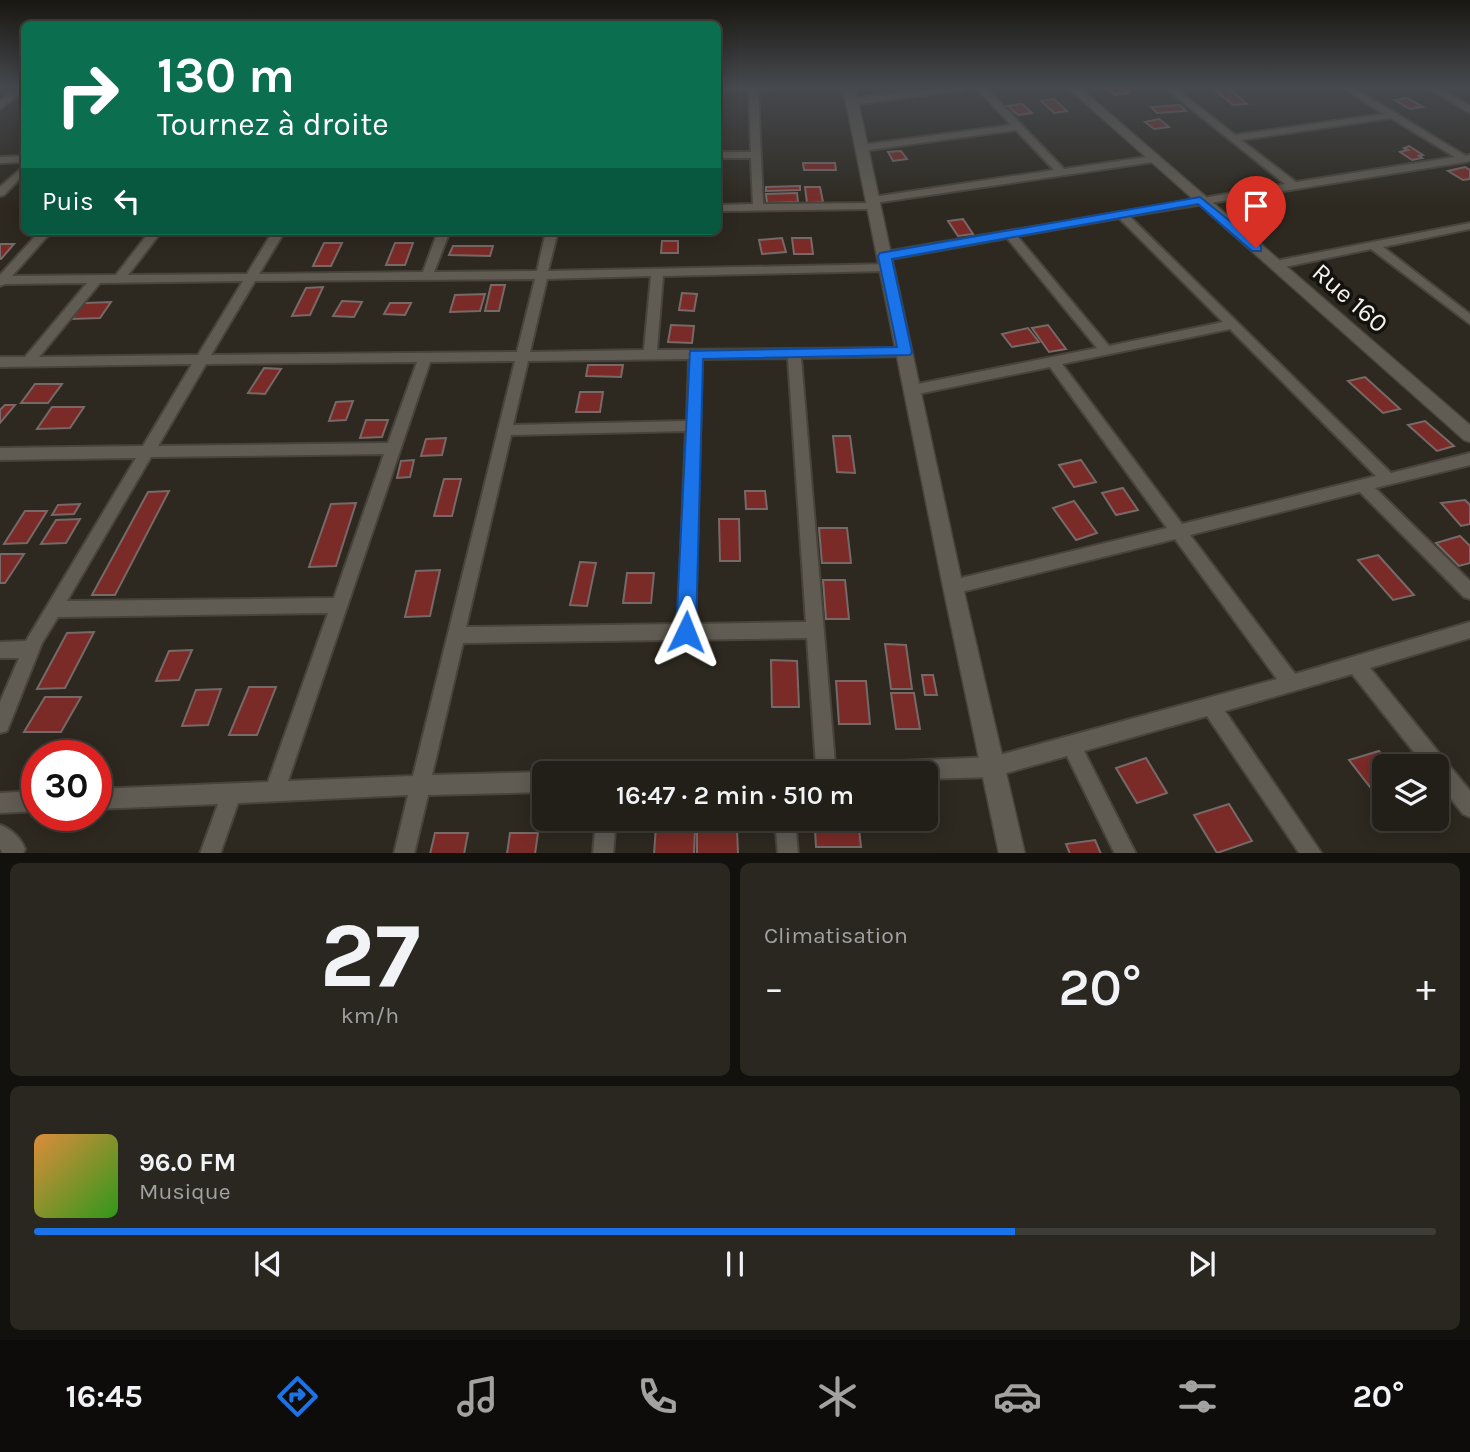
<!DOCTYPE html>
<html lang="fr">
<head>
<meta charset="utf-8">
<style>
  :root { --surface:#221f18; --page:#2a2721; --text:#f1f3f6; --muted:#a2a2a2; --line:#3f3d37; --accent:#1a73e8 }
  body { margin:0; font-family:Karla,sans-serif; background:var(--page); color:var(--text); height:100vh; display:flex; flex-direction:column; font-size:26px; white-space:nowrap }
  * { box-sizing:border-box; margin:0 }
  p { font-size:23px; color:var(--muted) }
  .icon { flex:none; width:38px; height:38px; fill:none; stroke:currentColor; stroke-width:2; stroke-linecap:round; stroke-linejoin:round }
  .map { position:relative; height:853px; overflow:hidden }
  .drawer { display:flex; flex-direction:column; gap:10px; padding:10px; background:#13110d; flex:1 }
  .drawer>* { flex:none }
  .top-card { position:absolute; left:21px; top:21px; width:700px; height:214px; border-radius:10px; box-shadow:0 4px 18px #0003,0 0 0 2px var(--line); background:#0b6e4f; color:#fff; overflow:hidden }
  .fabs { position:absolute; left:1372px; top:754px; display:grid; gap:14px }
  .fabs a { display:grid; place-items:center; width:77px; height:77px; border-radius:10px; background:var(--surface); box-shadow:0 4px 18px #0003,0 0 0 2px var(--line); font-size:35px }
  .speed { position:absolute; left:21px; top:740px; display:flex; gap:14px; font-size:35px; font-weight:700; text-align:center }
  .speed>* { display:grid; place-content:center; width:91px; height:91px; border-radius:50%; background:var(--surface); box-shadow:0 4px 18px #0003,0 0 0 2px var(--line); line-height:1 }
  .speed .limit { border:10px solid #d22; background:#fff; color:#111 }
  .pin { position:absolute; display:grid; place-items:center; width:60px; height:60px; color:#fff; margin:-72px -30px; border-radius:50% 50% 50% 0; rotate:-45deg; box-shadow:0 0 7px #0007 }
  .pin .icon { rotate:45deg }
  .me { position:absolute; width:77px; margin:-38px; rotate:2deg; stroke-linejoin:round; filter:drop-shadow(0 0 5px #0008) }
  .turn { display:flex; align-items:center; gap:24px; height:147px; padding:0 21px; font-size:32px }
  .turn .icon { width:91px; height:91px; stroke-width:2.5 }
  .turn b { display:block; font-size:49px; line-height:60px }
  .then { display:flex; align-items:center; height:66px; padding:0 21px; background:#0003; gap:14px; font-size:26px }
  .big { font-size:52px; font-weight:600; line-height:1.1 }
  .drawer .widget { flex:1; display:flex; flex-direction:column; justify-content:center; gap:10px; min-width:0; padding:0 24px; border-radius:10px; background:var(--page) }
  .drawer .dial { align-items:center; gap:0 }
  .dial b { font-size:91px; line-height:1 }
  .song { display:flex; align-items:center; gap:21px }
  .cover { width:84px; height:84px; border-radius:10px; background:linear-gradient(135deg,hsl(30 70% 55%),hsl(110 70% 35%)) }
  .played { height:7px; border-radius:4px; background:linear-gradient(90deg,var(--accent) 70%,var(--line) 70%) }
  .keys { display:flex; justify-content:space-around; direction:ltr }
  .heat { display:flex; justify-content:space-between; align-items:center; font-size:38px; direction:ltr }
  .drawer .tiles { flex:1; display:grid; gap:10px; grid-template-columns:1fr 1fr }
  .widget:last-child { grid-column:span 2 }
  .trip { position:absolute; left:532px; top:761px; width:406px; height:70px; border-radius:10px; background:var(--surface); box-shadow:0 4px 18px #0003,0 0 0 2px var(--line); font-weight:600; line-height:70px; text-align:center }
  .dock { display:flex; height:112px; justify-content:space-around; align-items:center; background:#0e0c0a; color:var(--muted) }
  .dock .icon { width:49px; height:49px }
  .dock .on { color:var(--accent) }
  .dock b { font-size:32px; color:var(--text) }
  .map>svg:first-child { display:block }
  .building { fill:#7a2b27; stroke:#766967; stroke-width:2 }
  .lines { fill:none; stroke-linecap:round; stroke-linejoin:round }
  .minor-casing { stroke:#46443c; stroke-width:4 }
  .tertiary-casing { stroke:#46443c; stroke-width:3 }
  .minor { fill:#615c53; fill-rule:evenodd }
  .tertiary { fill:#615c53; fill-rule:evenodd }
  .route { fill:#1a73e8; stroke:#114b97; stroke-width:2 }
  .labels { text-anchor:middle; dominant-baseline:central; stroke-width:7; stroke-linejoin:round; paint-order:stroke }
  .street-label { font-size:26px; fill:#f6f3ed; stroke:#14120e }
</style>
</head>
<body>
<div class="map">
<svg width="1470" height="854" viewBox="0 0 1470 854">
  <rect width="100%" height="100%" fill="#2d2920"/>
  <g class="building">
    <polygon points="1106,87 1122,87 1129,93 1115,95"/>
    <polygon points="1212,87 1227,87 1247,104 1233,105"/>
    <polygon points="1407,98 1423,107 1410,109 1395,100"/>
    <polygon points="1054,99 1067,111 1054,113 1041,101"/>
    <polygon points="1022,104 1032,113 1018,115 1008,106"/>
    <polygon points="1180,105 1186,111 1157,113 1151,107"/>
    <polygon points="1159,119 1169,127 1154,129 1145,122"/>
    <polygon points="1409,146 1423,155 1419,156 1422,158 1412,160 1400,152 1408,150 1404,148"/>
    <polygon points="901,151 907,159 893,161 888,152"/>
    <polygon points="803,163 835,163 836,170 804,170"/>
    <polygon points="1465,167 1470,170 1470,179 1463,180 1448,171"/>
    <polygon points="800,186 800,190 766,191 766,187"/>
    <polygon points="805,187 820,187 823,202 807,203"/>
    <polygon points="797,193 798,202 767,203 766,194"/>
    <polygon points="963,219 973,234 958,236 948,221"/>
    <polygon points="782,238 786,252 762,254 759,240"/>
    <polygon points="792,238 811,238 813,254 794,254"/>
    <polygon points="662,241 678,241 678,253 661,253"/>
    <polygon points="324,243 342,243 331,266 313,266"/>
    <polygon points="395,243 413,243 405,265 386,265"/>
    <polygon points="0,244 14,244 1,259 0,259"/>
    <polygon points="453,246 493,246 490,256 449,255"/>
    <polygon points="491,285 505,285 499,311 485,311"/>
    <polygon points="323,287 310,315 292,316 306,288"/>
    <polygon points="682,293 697,294 694,311 679,310"/>
    <polygon points="485,294 480,311 450,312 455,295"/>
    <polygon points="342,301 362,302 354,317 333,316"/>
    <polygon points="111,302 100,318 72,319 84,303"/>
    <polygon points="390,303 411,303 405,315 384,314"/>
    <polygon points="671,325 694,326 692,343 668,342"/>
    <polygon points="1048,325 1066,349 1049,352 1032,328"/>
    <polygon points="1028,328 1039,342 1012,347 1002,334"/>
    <polygon points="588,365 623,365 621,377 586,376"/>
    <polygon points="264,368 281,369 265,394 248,393"/>
    <polygon points="1365,377 1400,409 1383,413 1348,381"/>
    <polygon points="35,384 62,384 48,403 21,403"/>
    <polygon points="580,392 603,392 600,412 576,412"/>
    <polygon points="353,401 346,420 329,421 336,402"/>
    <polygon points="5,405 15,405 0,423 0,410"/>
    <polygon points="52,407 84,407 70,428 37,429"/>
    <polygon points="366,420 388,420 382,437 360,438"/>
    <polygon points="1425,421 1454,446 1437,451 1408,425"/>
    <polygon points="833,436 850,436 855,473 837,472"/>
    <polygon points="446,438 442,455 421,456 426,439"/>
    <polygon points="414,460 410,477 397,478 401,461"/>
    <polygon points="1081,460 1096,482 1074,487 1059,465"/>
    <polygon points="444,479 461,479 452,516 434,516"/>
    <polygon points="1123,488 1138,510 1116,515 1102,493"/>
    <polygon points="169,491 115,595 92,595 148,492"/>
    <polygon points="745,491 765,491 767,509 746,509"/>
    <polygon points="1465,500 1470,505 1470,524 1461,526 1441,503"/>
    <polygon points="1074,501 1097,533 1076,540 1053,508"/>
    <polygon points="356,503 336,566 309,567 331,504"/>
    <polygon points="80,504 74,514 52,515 58,505"/>
    <polygon points="25,511 47,511 27,543 4,544"/>
    <polygon points="80,519 66,543 41,544 56,520"/>
    <polygon points="719,519 739,519 740,561 720,561"/>
    <polygon points="819,528 847,528 851,563 822,563"/>
    <polygon points="1460,536 1470,546 1470,563 1459,566 1436,543"/>
    <polygon points="0,554 24,554 5,583 0,583"/>
    <polygon points="1378,555 1414,595 1393,600 1358,560"/>
    <polygon points="580,562 596,563 587,606 570,605"/>
    <polygon points="440,570 430,616 405,617 416,571"/>
    <polygon points="627,573 654,573 651,603 623,603"/>
    <polygon points="823,580 845,580 849,619 826,619"/>
    <polygon points="94,632 65,688 37,689 67,633"/>
    <polygon points="885,644 906,645 912,689 891,689"/>
    <polygon points="192,650 179,680 156,681 169,651"/>
    <polygon points="771,660 797,661 799,707 772,707"/>
    <polygon points="922,675 933,675 937,695 925,695"/>
    <polygon points="836,681 866,681 870,724 839,724"/>
    <polygon points="249,687 276,687 257,735 229,735"/>
    <polygon points="221,689 208,725 182,726 196,690"/>
    <polygon points="891,693 914,693 920,729 896,729"/>
    <polygon points="45,697 81,697 61,732 24,732"/>
    <polygon points="1379,751 1391,766 1384,766 1384,794 1377,796 1349,760"/>
    <polygon points="1146,758 1167,793 1137,803 1116,768"/>
    <polygon points="1229,804 1252,841 1217,853 1194,815"/>
    <polygon points="656,827 695,828 694,854 654,854"/>
    <polygon points="737,828 738,854 697,854 697,829"/>
    <polygon points="815,829 859,829 861,847 816,847"/>
    <polygon points="435,833 468,833 464,854 430,854"/>
    <polygon points="510,833 538,833 535,854 507,854"/>
    <polygon points="1095,840 1101,854 1070,854 1066,844"/>
  </g>
  <g class="lines">
    <defs>
      <g id="minor">
        <polygon points="18,87 24,87 24,90 0,109 0,101"/>
        <polygon points="718,87 775,87 771,90 758,90 763,204 872,203 868,200 873,197 1054,170 1016,130 862,151 857,148 862,145 1011,125 976,87 985,87 1064,169 1153,156 1158,159 1153,162 875,203 879,206 874,209 718,211 718,205 753,204 751,158 718,158 718,152 751,152 749,90 718,91"/>
        <polygon points="942,87 966,87 962,90 852,105 847,102 852,99"/>
        <path d="M 1164,87 L 1174,87 L 1235,135 L 1384,114 L 1342,87 L 1352,87 L 1466,156 L 1470,155 L 1470,161 L 1465,162 L 1129,216 L 1391,473 L 1470,453 L 1470,465 L 1375,488 L 1470,581 L 1470,599 L 1464,597 L 1360,492 L 1190,535 L 1295,674 L 1470,622 L 1470,638 L 1370,668 L 1470,791 L 1470,817 L 1463,814 L 1437,781 L 1437,766 L 1425,766 L 1352,674 L 1225,711 L 1322,854 L 1300,854 L 1207,716 L 1084,751 L 1136,854 L 1115,854 L 1067,756 L 992,777 L 926,779 L 926,774 L 810,774 L 812,767 L 816,766 L 807,638 L 463,643 L 432,775 L 544,772 L 547,774 L 544,774 L 544,792 L 428,795 L 414,854 L 394,854 L 408,795 L 238,803 L 220,854 L 200,854 L 218,804 L 96,809 L 96,789 L 268,782 L 328,613 L 58,617 L 42,643 L 7,731 L 0,733 L 0,702 L 19,658 L 0,658 L 0,642 L 26,641 L 136,458 L 0,460 L 0,448 L 143,446 L 192,364 L 0,367 L 0,357 L 25,357 L 87,283 L 5,284 L 0,286 L 0,275 L 40,231 L 52,231 L 12,276 L 116,275 L 150,231 L 162,231 L 128,275 L 247,274 L 273,231 L 285,231 L 259,274 L 423,272 L 438,231 L 450,231 L 434,272 L 537,271 L 546,231 L 558,231 L 548,271 L 891,264 L 891,270 L 887,271 L 663,276 L 657,350 L 905,348 L 911,352 L 905,356 L 801,358 L 835,764 L 992,757 L 1277,679 L 1175,539 L 953,594 L 947,592 L 945,587 L 947,582 L 953,580 L 1167,528 L 1050,367 L 913,395 L 906,390 L 913,385 L 1097,348 L 1007,238 L 885,260 L 879,256 L 885,252 L 1285,184 ZM 1391,118 L 1455,157 L 1296,182 L 1241,140 ZM 1119,218 L 1223,322 L 1109,346 L 1017,236 ZM 651,276 L 644,350 L 530,352 L 547,279 ZM 535,279 L 517,352 L 211,355 L 255,281 ZM 243,281 L 198,355 L 39,357 L 100,283 ZM 1230,329 L 1376,476 L 1182,524 L 1062,364 ZM 788,358 L 806,622 L 695,624 L 702,359 ZM 689,359 L 687,421 L 513,425 L 528,361 ZM 515,361 L 413,776 L 288,781 L 430,362 ZM 417,362 L 388,443 L 158,446 L 206,364 ZM 686,431 L 678,624 L 466,627 L 511,435 ZM 384,454 L 334,598 L 67,601 L 151,457 Z"/>
        <polygon points="1427,87 1437,87 1470,106 1470,113"/>
        <polygon points="24,156 24,162 0,163 0,157"/>
        <polygon points="24,166 24,174 4,195 0,196 0,187"/>
        <polygon points="1470,223 1470,229 1383,247 1470,314 1470,324 1371,249 1275,269 1269,265 1275,261"/>
        <polygon points="37,791 37,811 0,813 0,793"/>
        <polygon points="596,819 616,819 613,854 593,854"/>
        <polygon points="775,819 795,819 798,854 778,854"/>
        <path d="M 0,825 C 11,829 21,838 25,849 L 23,854 L 3,854 L 0,849 Z"/>
      </g>
      <g id="tertiary">
        <polygon points="843,87 855,87 963,587 1025,854 999,854 943,587"/>
        <polygon points="1067,87 1079,87 1470,425 1470,442 1464,440"/>
      </g>
    </defs>
    <use href="#minor" class="minor-casing"/>
    <use href="#tertiary" class="tertiary-casing"/>
    <use href="#minor" class="minor"/>
    <use href="#tertiary" class="tertiary"/>
  </g>
  <linearGradient id="sky" x2="0" y2="1"><stop stop-color="#191712"/><stop offset="0.42" stop-color="#46494e"/><stop offset="1" stop-color="#46494e" stop-opacity="0"/></linearGradient>
  <rect width="1470" height="207" fill="url(#sky)"/>
  <polygon class="route" points="1200,197 1261,246 1261,251 1252,251 1198,204 892,259 912,352 910,355 703,359 696,632 693,638 686,641 679,638 676,632 690,351 897,347 878,256 880,253"/>
  <g class="labels">
    <g class="street-label">
      <text transform="translate(1350 298) rotate(41)">Rue 160</text>
    </g>
  </g>
</svg>
<div class="fabs">
<a><svg class="icon" aria-label="layers" viewBox="0 0 24 24"><path d="M12 4l9 5-9 5-9-5zM3 14l9 5 9-5"/></svg></a>
</div>
<div class="speed"><div class="limit">30</div></div>
<div class="pin" style="left:1256px;top:248px;background:#d93025"><svg class="icon" aria-label="arrive" viewBox="0 0 24 24"><path d="M6 21V4h12l-3 4 3 4H6"/></svg></div>
<svg class="me" style="left:686px;top:632px" viewBox="-20 -20 40 40"><path d="M0-17L14 15 0 8-14 15z" fill="#1a73e8" stroke="#fff" stroke-width="4"/></svg>
<div class="trip">16:47 · 2 min · 510 m</div>
<div class="top-card">
<div class="turn"><svg class="icon" aria-label="right" viewBox="0 0 24 24"><path d="M7 20v-9h11M14 6l5 5-5 5"/></svg><div><b>130 m</b>Tournez à droite</div></div>
<div class="then">Puis<svg class="icon" aria-label="left" viewBox="0 0 24 24"><path d="M17 20v-9H6M10 6l-5 5 5 5"/></svg></div>
</div>
</div>
<section class="drawer">
<div class="tiles">
<div class="widget dial"><b>27</b><p>km/h</p></div>
<div class="widget"><p>Climatisation</p>
<div class="heat"><a>−</a><b class="big">20°</b><a>+</a></div>
</div>
<div class="widget">
<div class="song"><i class="cover"></i><div><b>96.0 FM</b><p>Musique</p></div></div>
<div class="played"></div>
<div class="keys"><svg class="icon" aria-label="previous" viewBox="0 0 24 24"><path d="M18 5L8 12l10 7zM5 5v14"/></svg><svg class="icon" aria-label="pause" viewBox="0 0 24 24"><path d="M8 5v14M16 5v14"/></svg><svg class="icon" aria-label="next" viewBox="0 0 24 24"><path d="M6 5l10 7-10 7zM19 5v14"/></svg></div>
</div>
</div>
</section>
<nav class="dock">
<b>16:45</b>
<svg class="icon on" aria-label="directions" viewBox="0 0 24 24"><path d="M12 3l9 9-9 9-9-9zM9 14v-3h6M13 9l2 2-2 2"/></svg>
<svg class="icon" aria-label="music" viewBox="0 0 24 24"><path d="M9 18V5l10-2v13"/><circle cx="6" cy="18" r="3"/><circle cx="16" cy="16" r="3"/></svg>
<svg class="icon" aria-label="phone" viewBox="0 0 24 24"><path d="M5 4h4l2 5-3 2q2 4 5 5l2-3 5 2v4C11 20 4 13 5 4z"/></svg>
<svg class="icon" aria-label="climate" viewBox="0 0 24 24"><path d="M12 3v18M4 7l16 10M4 17L20 7"/></svg>
<svg class="icon" aria-label="car" viewBox="0 0 24 24"><path d="M5 17H2v-5l4-1 3-4h7l3 4 3 1v5h-3M9 17h6M6 11h13"/><circle cx="7" cy="17" r="2"/><circle cx="17" cy="17" r="2"/></svg>
<svg class="icon" aria-label="filters" viewBox="0 0 24 24"><path d="M4 7h16M4 17h16"/><circle cx="9" cy="7" r="2"/><circle cx="15" cy="17" r="2"/></svg>
<b>20°</b>
</nav>
</body>
</html>
